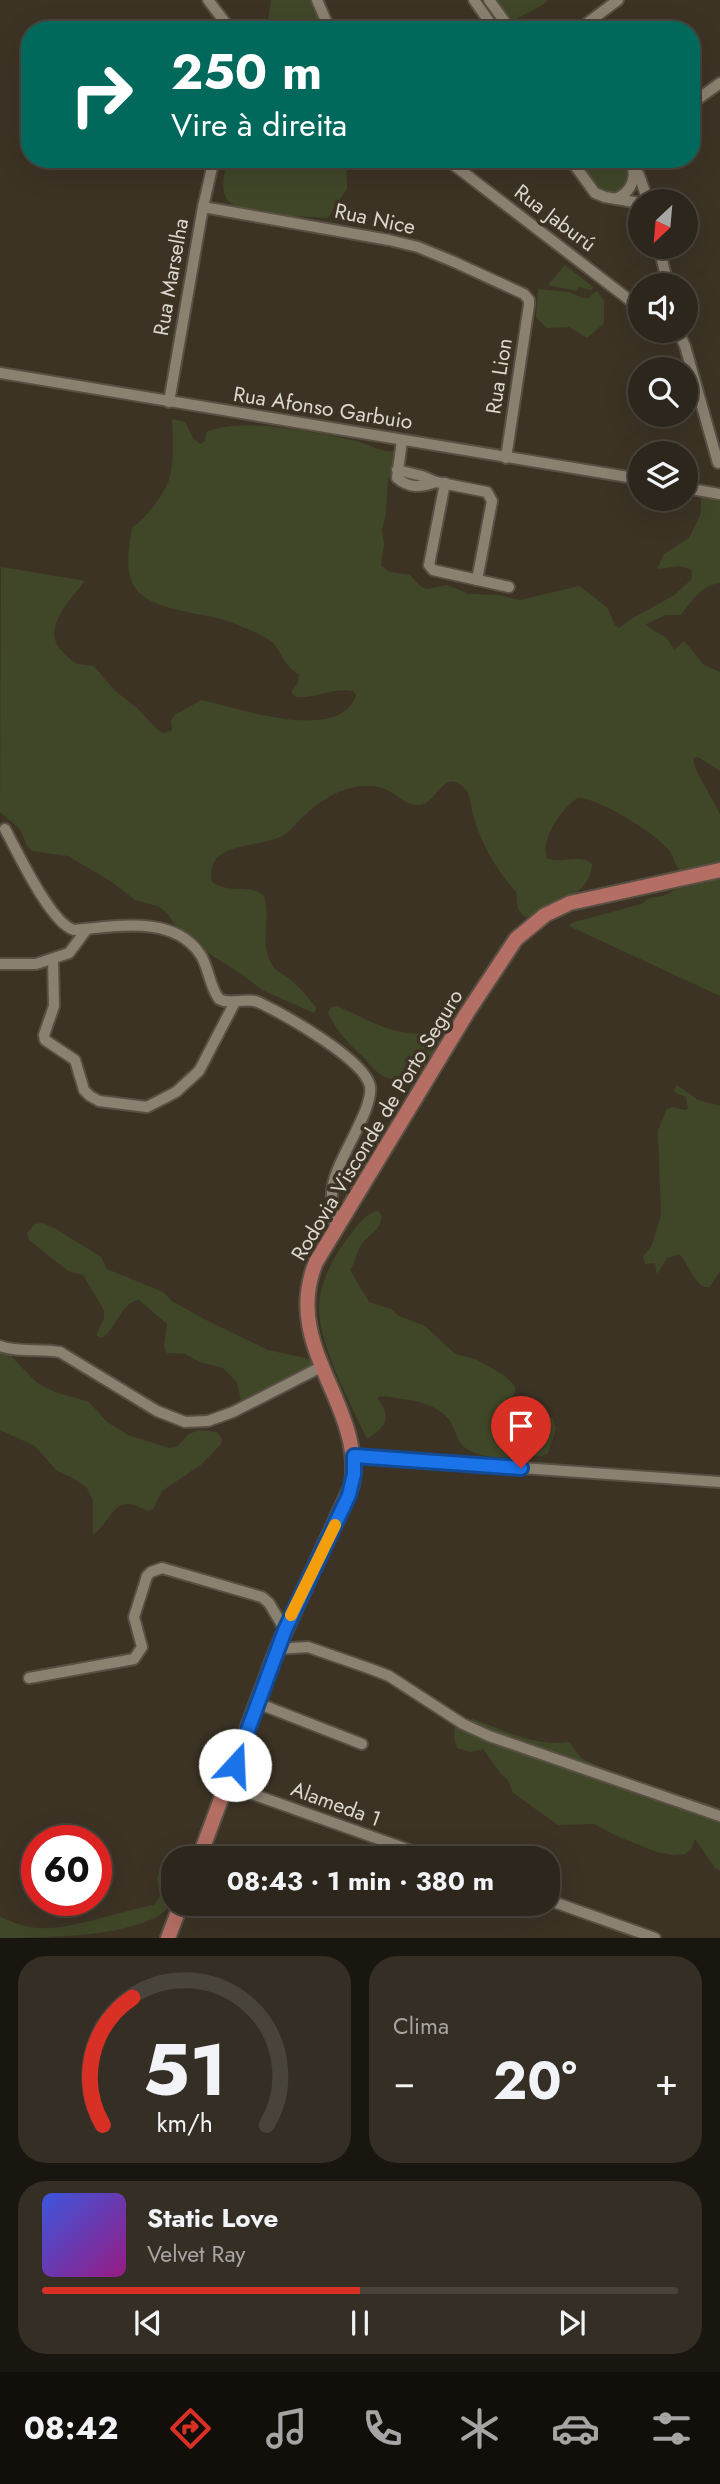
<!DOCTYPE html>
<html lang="pt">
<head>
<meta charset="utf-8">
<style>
  :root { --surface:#2d261c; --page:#352e25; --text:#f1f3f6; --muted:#a7a5a3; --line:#48433b; --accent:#d93025 }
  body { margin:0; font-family:Jost,sans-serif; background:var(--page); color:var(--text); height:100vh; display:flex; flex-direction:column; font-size:26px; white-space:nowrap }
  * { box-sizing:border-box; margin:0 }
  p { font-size:23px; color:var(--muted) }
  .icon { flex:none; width:38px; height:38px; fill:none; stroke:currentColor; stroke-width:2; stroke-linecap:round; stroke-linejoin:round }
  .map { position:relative; height:1938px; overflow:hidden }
  .panel { display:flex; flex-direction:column; gap:18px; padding:18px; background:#19150f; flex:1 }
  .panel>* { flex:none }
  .hud { position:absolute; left:21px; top:21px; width:679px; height:147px; border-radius:28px; box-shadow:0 7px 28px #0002,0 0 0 2px var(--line); background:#00695c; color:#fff; overflow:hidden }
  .needle { width:46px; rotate:206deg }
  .buttons { position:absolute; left:628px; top:189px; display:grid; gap:14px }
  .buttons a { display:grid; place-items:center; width:70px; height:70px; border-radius:50%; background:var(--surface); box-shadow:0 7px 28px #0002,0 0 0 2px var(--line); font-size:35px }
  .speed { position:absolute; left:21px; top:1825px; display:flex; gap:14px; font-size:35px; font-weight:700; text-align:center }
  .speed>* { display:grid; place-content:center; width:91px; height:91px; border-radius:50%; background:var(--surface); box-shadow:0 7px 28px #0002,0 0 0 2px var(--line); line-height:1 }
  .speed .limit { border:10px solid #d22; background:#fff; color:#111 }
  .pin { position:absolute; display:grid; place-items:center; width:60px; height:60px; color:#fff; margin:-72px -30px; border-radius:50% 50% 50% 0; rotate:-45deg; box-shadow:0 0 7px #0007 }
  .pin .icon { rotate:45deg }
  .me { position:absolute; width:77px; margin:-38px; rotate:20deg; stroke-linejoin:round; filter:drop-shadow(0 0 5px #0008) }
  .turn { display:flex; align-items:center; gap:24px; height:147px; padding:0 35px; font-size:32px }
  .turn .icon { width:91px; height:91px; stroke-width:2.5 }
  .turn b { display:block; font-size:49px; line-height:60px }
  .big { font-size:52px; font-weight:700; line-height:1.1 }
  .panel .card { flex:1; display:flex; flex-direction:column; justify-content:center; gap:10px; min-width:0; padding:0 24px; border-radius:28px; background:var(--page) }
  .panel .dial { align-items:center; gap:0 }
  .dial svg { height:182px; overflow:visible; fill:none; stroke:var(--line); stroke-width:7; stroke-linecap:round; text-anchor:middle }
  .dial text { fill:var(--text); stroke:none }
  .song { display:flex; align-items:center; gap:21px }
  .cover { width:84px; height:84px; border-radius:10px; background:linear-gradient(135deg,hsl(230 70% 55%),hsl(310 70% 35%)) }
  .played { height:7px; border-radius:4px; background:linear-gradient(90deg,var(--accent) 50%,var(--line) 50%) }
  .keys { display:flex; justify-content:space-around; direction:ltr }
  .heat { display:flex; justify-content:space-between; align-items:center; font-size:38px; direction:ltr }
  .panel .tiles { flex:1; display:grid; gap:18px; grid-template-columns:1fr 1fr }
  .card:last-child { grid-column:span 2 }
  .trip { position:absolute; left:161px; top:1846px; width:399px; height:70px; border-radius:28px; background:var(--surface); box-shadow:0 7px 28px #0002,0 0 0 2px var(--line); font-weight:700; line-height:70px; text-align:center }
  .tab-bar { display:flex; height:112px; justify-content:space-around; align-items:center; background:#120f0b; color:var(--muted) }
  .tab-bar .icon { width:49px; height:49px }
  .tab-bar .on { color:var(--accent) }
  .tab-bar b { font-size:32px; color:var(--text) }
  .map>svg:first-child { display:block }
  .green { fill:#404728 }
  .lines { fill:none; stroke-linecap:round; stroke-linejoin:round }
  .minor-casing { stroke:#575043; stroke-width:14 }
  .major-casing { stroke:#575043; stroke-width:18 }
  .minor { stroke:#8b8171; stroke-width:10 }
  .major { stroke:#b46e64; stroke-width:14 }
  .route-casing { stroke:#114b97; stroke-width:18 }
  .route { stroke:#1a73e8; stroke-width:12 }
  .slow { stroke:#f59e0b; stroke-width:12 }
  .labels { text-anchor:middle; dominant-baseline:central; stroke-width:7; stroke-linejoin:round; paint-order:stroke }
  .street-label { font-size:21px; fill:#ddd8cf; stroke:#3c3325 }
</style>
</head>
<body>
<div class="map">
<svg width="720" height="1938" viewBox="0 0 720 1938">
  <rect width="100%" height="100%" fill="#3c3325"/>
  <g class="green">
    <polygon points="271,0 320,0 331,30 275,30 268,22"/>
    <polygon points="496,0 548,0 544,4 511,22"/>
    <path d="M 227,159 L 346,159 L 347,189 L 328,218 C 308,216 235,216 226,198 C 220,185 225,172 227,159 Z"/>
    <polygon points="577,159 620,159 630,175 623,190 607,194 597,188"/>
    <polygon points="565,265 593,287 592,290 578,287 576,291 548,285"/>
    <polygon points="538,289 569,292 582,298 589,298 592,294 597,291 604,301 604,323 587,338 569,327 547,328 536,317"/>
    <path d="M 172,419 L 185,422 L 193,438 L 200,444 L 205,441 L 206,432 C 240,416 320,433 356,441 C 371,445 381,453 397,451 L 400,457 L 388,480 L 386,514 L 382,530 L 384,544 L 381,566 L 390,572 L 410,575 L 420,586 L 427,589 L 447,585 L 469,594 L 499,595 L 520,600 L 579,586 L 607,607 L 615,625 L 619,628 L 631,619 L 673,596 L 692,579 L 692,570 L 680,566 L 657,569 L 664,554 L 689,538 L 701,513 L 701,496 L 705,494 L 720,502 L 720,583 C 701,585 692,601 681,615 L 666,615 L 646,624 C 657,637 665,630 674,650 L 684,641 L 704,665 L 720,672 L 720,771 L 698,757 L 693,758 L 696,770 L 720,814 L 720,869 L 682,874 C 675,867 675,858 669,850 C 656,834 597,796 577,798 C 562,809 540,838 547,858 C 562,865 578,852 592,864 C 592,893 550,911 526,917 C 517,912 516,903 517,893 C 496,870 482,845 473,815 C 470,804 471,789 458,783 C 441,775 435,804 420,805 C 405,806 398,795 387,790 C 380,786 370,786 361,786 C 340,788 320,801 305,815 C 297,821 291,832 282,836 C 258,849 204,840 212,882 C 232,895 249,883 264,896 C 271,917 260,941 270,961 C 275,972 281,972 290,979 C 296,984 312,1001 316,1008 L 314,1013 L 262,990 L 240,973 L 214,957 L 179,931 L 167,913 L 158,906 L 135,900 L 112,882 L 68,856 L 32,851 L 27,846 L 20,829 L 0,812 L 1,567 L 85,581 C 71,599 40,629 62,651 C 78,667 74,663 94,666 L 114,690 L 137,708 L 158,730 L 164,733 L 172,730 L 171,720 L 175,715 L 201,700 C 235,707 340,745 356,695 L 353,691 C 334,687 315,699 296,697 L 291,692 L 298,683 L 299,675 C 295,672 290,668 287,664 C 280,656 278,645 268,639 C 252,630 230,621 213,617 C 187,611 137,608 130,576 C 126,560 130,543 132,528 C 146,518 163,496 169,480 C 174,464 173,436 172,419 Z"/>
    <polygon points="720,878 720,996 569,926 571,923 641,904 649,898 663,896 685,885"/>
    <path d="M 337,1006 C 365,1018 400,1041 432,1031 C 444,1027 449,1019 462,1019 C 449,1048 422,1090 385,1077 C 376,1073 368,1062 361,1055 C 346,1041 337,1031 328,1013 L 331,1007 Z"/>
    <path d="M 677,1085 L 698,1100 L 720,1106 L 720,1271 L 710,1287 L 704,1287 C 692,1280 689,1264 679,1254 L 667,1258 L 657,1274 L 655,1263 L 645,1264 L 643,1257 L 652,1245 L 661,1215 L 658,1131 L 666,1110 L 672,1107 L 685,1110 L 688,1109 L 686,1097 L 676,1093 L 674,1090 Z"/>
    <path d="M 378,1211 L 382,1216 C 380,1233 365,1235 359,1249 C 355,1257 355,1263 350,1270 L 369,1302 L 391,1309 L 399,1316 L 425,1326 L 455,1354 L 475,1359 L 504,1375 L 515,1386 L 515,1392 L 511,1400 L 520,1412 L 545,1415 L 553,1418 L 556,1429 L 548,1453 L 542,1456 C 519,1456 487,1462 467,1449 C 457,1443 456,1430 450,1421 C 435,1400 402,1399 380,1396 L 377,1398 C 393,1418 386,1426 367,1439 C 351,1404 319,1346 319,1308 C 319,1285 333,1257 347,1239 C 355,1229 365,1213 378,1211 Z"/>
    <path d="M 42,1223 L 56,1229 L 101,1257 L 107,1269 L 163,1292 L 172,1301 L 206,1320 L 268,1350 L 310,1359 L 315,1362 L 315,1366 L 248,1403 L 241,1400 L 237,1382 L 223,1368 L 200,1362 L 185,1354 L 167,1353 L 164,1346 L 167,1324 L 139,1300 C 120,1302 117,1330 101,1338 L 96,1335 L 104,1319 L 104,1310 L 83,1275 L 68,1271 L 29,1240 L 27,1233 L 35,1224 Z"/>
    <path d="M 0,1349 L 10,1355 L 37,1383 L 55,1392 L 89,1402 L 107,1422 L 128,1435 L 169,1448 L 177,1447 L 189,1434 L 199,1430 L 217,1432 L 222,1439 L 221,1444 L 202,1464 L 162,1491 L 153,1509 L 147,1511 C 113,1491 115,1518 93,1535 L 93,1501 L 87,1488 L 73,1478 L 57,1471 L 35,1446 L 0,1430 Z"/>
    <path d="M 473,1719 C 504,1730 535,1747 569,1742 L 581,1758 L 624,1779 L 665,1789 L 701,1806 L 714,1807 L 720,1810 L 720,1871 L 715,1868 L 695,1839 L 691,1849 L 685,1854 L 673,1855 L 657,1852 L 619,1837 L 594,1824 L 558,1825 L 513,1793 L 508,1780 L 501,1774 L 483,1749 L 470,1752 L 457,1748 L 454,1738 L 455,1723 Z"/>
    <path d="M 182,1854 L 188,1858 L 173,1858 C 173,1870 177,1890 173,1901 C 156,1938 37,1938 0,1938 L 0,1917 C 12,1922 23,1926 36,1928 C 67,1931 121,1911 154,1905 L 160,1897 L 157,1878 L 163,1863 Z"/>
  </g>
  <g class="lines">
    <defs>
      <g id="minor">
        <polyline points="208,0 231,30"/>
        <polyline points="317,0 330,30"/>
        <polyline points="474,0 495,30"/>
        <polyline points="489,0 511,30"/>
        <polyline points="578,30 618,0"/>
        <polyline points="691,104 720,83"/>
        <polyline points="446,159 640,308"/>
        <polyline points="570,159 595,193 605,197 640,203"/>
        <polyline points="627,159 639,175 648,201"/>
        <path d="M 616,199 C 628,193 636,183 633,168"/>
        <polyline points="203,207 389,240 418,247 452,261 524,294 529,300 529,305 506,458"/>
        <polyline points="659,247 668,285"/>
        <polyline points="678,331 685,346 718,463"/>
        <polyline points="0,373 640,479"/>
        <polyline points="169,402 203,207 214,159"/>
        <path d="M 402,440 L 397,478 C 410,489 421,487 436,482"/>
        <polyline points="397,470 422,476 436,482 487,492 492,501 477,580"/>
        <polyline points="445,483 429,565 433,570 509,587"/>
        <polyline points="686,488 720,494"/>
        <path d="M 5,829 C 17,851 51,924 74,930 C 115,927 173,914 200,954 C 209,967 209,986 219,999 C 232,1006 246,996 260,1003 C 285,1015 364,1059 370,1086 C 374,1109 337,1159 333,1185 C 330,1200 333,1213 336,1228"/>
        <polyline points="53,959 54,1006 44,1035 45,1040 75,1060 84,1090 90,1096 99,1101 147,1107 176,1092 199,1071 235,1002"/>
        <polyline points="0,964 36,964 69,953 87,929"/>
        <path d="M 0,1346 C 19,1353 40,1348 60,1352 L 157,1411 L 185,1422 L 208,1421 L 233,1412 L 323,1366"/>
        <polyline points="354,1456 720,1482"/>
        <polyline points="277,1649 308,1647 371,1669 389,1676 463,1724 489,1736 720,1816"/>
        <polyline points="29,1678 134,1659 142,1647 134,1617 147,1576 151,1572 162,1568 262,1597 269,1603 285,1630"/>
        <polyline points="257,1703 362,1744"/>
        <polyline points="227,1785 432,1858"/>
        <polyline points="548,1900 655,1938"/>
      </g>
      <g id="major">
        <path d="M 199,1858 L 277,1649 L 352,1485 C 364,1404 281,1346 316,1262 L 467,1013 L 516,939 L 545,915 L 570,903 L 720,870"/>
        <polyline points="168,1938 181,1904"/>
      </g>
    </defs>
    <use href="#minor" class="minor-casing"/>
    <use href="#major" class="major-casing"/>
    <use href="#minor" class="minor"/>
    <use href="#major" class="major"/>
  </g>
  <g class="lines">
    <defs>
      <polyline id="route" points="235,1765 285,1630 349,1495 354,1474 354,1456 521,1468"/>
    </defs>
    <use href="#route" class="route-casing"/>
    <use href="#route" class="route"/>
    <polyline class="slow" points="291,1615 335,1525"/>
  </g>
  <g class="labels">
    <g class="street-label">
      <text transform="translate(555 218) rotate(37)">Rua Jaburú</text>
      <text transform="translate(375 219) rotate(12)">Rua Nice</text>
      <text transform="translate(171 277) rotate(-80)">Rua Marselha</text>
      <text transform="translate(499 376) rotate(-81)">Rua Lion</text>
      <text transform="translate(323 408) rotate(9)">Rua Afonso Garbuio</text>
      <text transform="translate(377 1125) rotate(-59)">Rodovia Visconde de Porto Seguro</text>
      <text transform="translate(336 1804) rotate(20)">Alameda 1</text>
    </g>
  </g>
</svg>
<div class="buttons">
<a><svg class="needle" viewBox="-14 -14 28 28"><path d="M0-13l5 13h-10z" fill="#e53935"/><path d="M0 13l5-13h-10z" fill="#a7a5a3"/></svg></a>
<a><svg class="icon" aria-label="sound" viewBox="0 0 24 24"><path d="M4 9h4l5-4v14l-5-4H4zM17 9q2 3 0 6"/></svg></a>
<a><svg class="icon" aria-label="search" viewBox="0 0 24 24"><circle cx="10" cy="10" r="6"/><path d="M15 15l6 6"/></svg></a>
<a><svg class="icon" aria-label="layers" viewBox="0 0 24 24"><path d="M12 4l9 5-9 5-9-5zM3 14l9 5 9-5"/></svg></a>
</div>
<div class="speed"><div class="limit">60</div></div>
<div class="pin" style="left:521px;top:1468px;background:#d93025"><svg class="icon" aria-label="arrive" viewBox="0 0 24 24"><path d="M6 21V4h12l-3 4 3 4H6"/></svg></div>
<svg class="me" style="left:235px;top:1765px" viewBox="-20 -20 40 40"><circle r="19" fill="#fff"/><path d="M0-13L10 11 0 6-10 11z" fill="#1a73e8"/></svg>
<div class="trip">08:43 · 1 min · 380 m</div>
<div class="hud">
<div class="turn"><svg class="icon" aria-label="right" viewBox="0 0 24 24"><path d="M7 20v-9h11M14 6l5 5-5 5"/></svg><div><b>250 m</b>Vire à direita</div></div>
</div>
</div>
<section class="panel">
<div class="tiles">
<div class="card dial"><svg viewBox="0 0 100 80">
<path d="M14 69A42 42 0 1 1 86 69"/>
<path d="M14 69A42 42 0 0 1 27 13" stroke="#d93025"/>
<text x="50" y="56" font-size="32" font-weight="700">51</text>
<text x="50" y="72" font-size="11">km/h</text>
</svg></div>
<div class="card"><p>Clima</p>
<div class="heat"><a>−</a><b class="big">20°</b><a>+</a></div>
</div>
<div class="card">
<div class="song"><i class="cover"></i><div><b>Static Love</b><p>Velvet Ray</p></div></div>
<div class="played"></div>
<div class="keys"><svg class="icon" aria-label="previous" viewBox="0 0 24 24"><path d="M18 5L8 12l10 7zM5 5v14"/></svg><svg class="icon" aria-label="pause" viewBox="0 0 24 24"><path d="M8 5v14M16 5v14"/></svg><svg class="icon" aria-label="next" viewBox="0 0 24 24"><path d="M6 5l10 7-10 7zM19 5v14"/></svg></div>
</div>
</div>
</section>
<nav class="tab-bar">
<b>08:42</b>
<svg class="icon on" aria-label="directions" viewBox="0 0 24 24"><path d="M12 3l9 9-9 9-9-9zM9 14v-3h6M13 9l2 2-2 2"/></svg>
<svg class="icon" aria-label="music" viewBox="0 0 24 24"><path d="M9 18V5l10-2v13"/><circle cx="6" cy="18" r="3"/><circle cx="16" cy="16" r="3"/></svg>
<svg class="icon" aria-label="phone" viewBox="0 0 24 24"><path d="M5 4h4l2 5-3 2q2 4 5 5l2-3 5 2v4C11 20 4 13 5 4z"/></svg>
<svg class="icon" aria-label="climate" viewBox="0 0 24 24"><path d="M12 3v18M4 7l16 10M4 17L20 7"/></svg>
<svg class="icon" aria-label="car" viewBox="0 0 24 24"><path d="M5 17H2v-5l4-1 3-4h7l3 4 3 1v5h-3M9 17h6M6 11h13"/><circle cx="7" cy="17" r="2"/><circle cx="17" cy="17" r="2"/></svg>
<svg class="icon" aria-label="filters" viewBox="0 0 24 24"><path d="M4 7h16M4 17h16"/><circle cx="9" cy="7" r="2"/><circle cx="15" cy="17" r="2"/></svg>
</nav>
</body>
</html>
